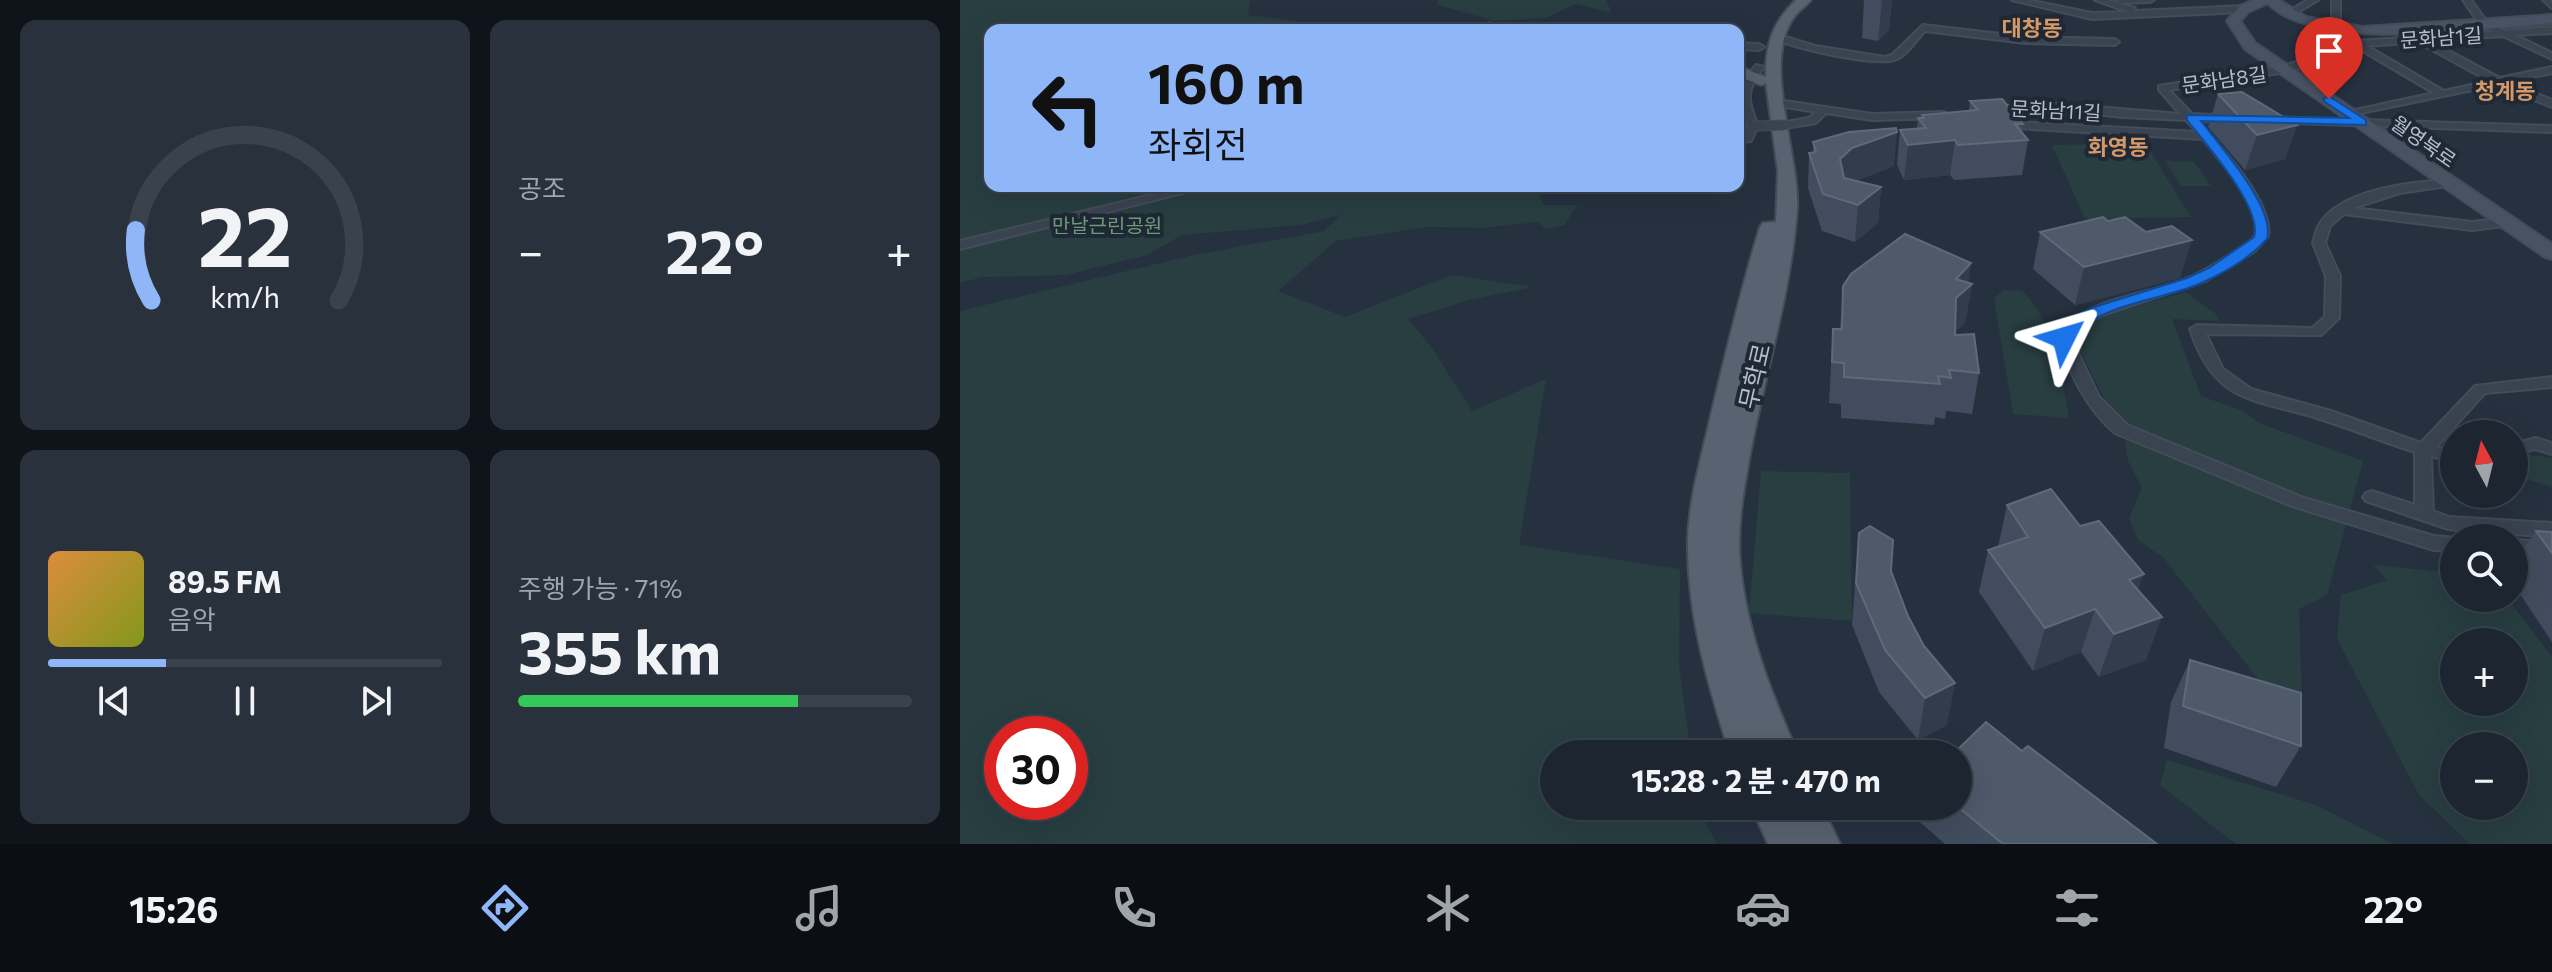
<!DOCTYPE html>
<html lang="ko">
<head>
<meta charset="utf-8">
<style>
  :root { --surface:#1c2530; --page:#29313c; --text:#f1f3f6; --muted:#a0a5ab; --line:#3a424c; --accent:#8fb6f7 }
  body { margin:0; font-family:Commissioner,"Noto Sans KR",sans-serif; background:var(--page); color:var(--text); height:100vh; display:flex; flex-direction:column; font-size:30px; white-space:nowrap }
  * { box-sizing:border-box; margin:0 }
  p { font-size:26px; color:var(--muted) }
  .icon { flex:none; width:44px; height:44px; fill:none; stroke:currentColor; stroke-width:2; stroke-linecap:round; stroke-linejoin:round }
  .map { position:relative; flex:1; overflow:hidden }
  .sheet { display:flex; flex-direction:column; gap:20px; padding:20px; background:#0f141a; width:960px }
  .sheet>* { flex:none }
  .banner { position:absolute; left:24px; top:24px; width:760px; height:168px; border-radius:16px; box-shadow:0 8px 32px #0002,0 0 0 2px var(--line); background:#8fb6f7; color:#111; overflow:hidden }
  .needle { width:52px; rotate:353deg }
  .controls { position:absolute; left:1480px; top:420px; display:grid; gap:16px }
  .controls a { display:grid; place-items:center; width:88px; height:88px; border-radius:50%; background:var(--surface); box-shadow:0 8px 32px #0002,0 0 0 2px var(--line); font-size:40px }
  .speed { position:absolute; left:24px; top:716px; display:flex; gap:16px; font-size:40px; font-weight:700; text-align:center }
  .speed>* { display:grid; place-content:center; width:104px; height:104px; border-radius:50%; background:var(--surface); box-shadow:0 8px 32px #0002,0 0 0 2px var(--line); line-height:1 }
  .speed .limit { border:12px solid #d22; background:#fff; color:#111 }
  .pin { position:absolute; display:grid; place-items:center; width:68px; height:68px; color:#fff; margin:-82px -34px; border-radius:50% 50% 50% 0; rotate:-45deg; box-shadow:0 0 8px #0007 }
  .pin .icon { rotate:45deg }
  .me { position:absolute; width:88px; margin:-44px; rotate:50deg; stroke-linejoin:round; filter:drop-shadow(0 0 6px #0008) }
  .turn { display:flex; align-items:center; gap:28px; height:168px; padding:0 32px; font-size:36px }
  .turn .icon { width:104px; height:104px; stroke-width:2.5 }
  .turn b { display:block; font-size:56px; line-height:68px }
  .big { font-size:60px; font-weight:700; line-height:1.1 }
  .sheet .card { flex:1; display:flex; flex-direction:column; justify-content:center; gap:12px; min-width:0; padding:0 28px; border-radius:16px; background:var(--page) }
  .sheet .dial { align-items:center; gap:0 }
  .dial svg { height:208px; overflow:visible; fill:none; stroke:var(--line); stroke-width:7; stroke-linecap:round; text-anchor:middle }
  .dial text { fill:var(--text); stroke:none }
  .song { display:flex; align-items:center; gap:24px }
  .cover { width:96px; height:96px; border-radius:12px; background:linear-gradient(135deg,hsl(30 70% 55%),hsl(70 70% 35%)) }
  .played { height:8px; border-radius:4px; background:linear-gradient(90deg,var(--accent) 30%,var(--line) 30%) }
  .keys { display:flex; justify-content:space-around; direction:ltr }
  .heat { display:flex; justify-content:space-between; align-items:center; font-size:44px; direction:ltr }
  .charge { height:12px; border-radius:6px; background:linear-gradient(90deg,#34c759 71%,var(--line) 0) }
  .sheet .tiles { flex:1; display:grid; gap:20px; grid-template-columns:repeat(2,1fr) }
  .trip { position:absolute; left:580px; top:740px; width:432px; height:80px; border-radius:40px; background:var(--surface); box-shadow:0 8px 32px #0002,0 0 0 2px var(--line); font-weight:700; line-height:80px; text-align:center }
  .menu { display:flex; height:128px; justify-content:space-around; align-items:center; background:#0b0f13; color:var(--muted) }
  .menu .icon { width:56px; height:56px }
  .menu .current { color:var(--accent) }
  .menu b { font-size:36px; color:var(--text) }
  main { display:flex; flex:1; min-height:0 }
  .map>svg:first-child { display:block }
  .green { fill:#283e41; fill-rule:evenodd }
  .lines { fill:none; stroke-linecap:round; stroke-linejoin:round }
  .minor-casing { stroke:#444c59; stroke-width:4 }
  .secondary-casing { stroke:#444c59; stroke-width:4 }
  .primary-casing { stroke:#444c59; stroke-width:4 }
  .minor { fill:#3a4350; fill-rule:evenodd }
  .secondary { fill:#485263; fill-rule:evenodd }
  .primary { fill:#586270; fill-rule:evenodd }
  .minor-bridge-casing { stroke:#444c59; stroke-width:11; stroke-linecap:butt }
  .minor-bridge { stroke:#3a4350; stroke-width:9 }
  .wall { fill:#414d5e }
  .shaded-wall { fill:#313d4d }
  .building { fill:#4e5a6a; stroke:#5e6979; stroke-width:2 }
  .route { fill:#1a73e8; stroke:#114b97; stroke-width:2 }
  .labels { text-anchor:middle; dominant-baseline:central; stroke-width:8; stroke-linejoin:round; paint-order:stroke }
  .far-street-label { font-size:20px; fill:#b7beca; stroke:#1f2835 }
  .far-park-label { font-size:20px; fill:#6e9b79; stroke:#1f2835 }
  .far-neighbourhood-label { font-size:22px; font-weight:bold; fill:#d59867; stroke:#1f2835 }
  .street-label { font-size:24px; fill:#b7beca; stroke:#1f2835 }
</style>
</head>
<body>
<main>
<section class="sheet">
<div class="tiles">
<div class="card dial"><svg viewBox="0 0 100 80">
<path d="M14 69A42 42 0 1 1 86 69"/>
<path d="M14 69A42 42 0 0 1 8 42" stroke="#8fb6f7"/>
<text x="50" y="56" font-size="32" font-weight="700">22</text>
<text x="50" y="72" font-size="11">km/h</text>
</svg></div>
<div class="card"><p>공조</p>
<div class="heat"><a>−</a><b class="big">22°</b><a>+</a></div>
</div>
<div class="card">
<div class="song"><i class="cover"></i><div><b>89.5 FM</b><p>음악</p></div></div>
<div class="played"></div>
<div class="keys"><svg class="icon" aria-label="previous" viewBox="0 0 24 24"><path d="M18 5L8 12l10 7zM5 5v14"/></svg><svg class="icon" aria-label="pause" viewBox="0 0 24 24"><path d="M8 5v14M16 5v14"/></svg><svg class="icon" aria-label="next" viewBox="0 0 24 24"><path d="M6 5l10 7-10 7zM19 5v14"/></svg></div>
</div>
<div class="card"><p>주행 가능 · 71%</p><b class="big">355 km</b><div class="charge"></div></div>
</div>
</section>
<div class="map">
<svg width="1592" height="844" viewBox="0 0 1592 844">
  <rect width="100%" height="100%" fill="#263140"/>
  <g class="green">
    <path d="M 0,0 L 290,0 L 288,15 L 336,21 L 334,30 L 30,30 L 30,186 L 455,186 L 440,193 L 478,186 L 575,186 L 584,205 L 618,205 L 604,225 L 585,229 L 577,222 L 524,228 L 466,227 L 376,241 L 318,291 L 385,317 L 492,275 L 572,287 L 509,300 L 448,319 L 472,348 L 512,411 L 586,379 L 559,545 L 720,569 L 719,665 L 731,754 L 594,754 L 594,806 L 737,806 L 757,844 L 0,844 L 0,311 L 234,255 L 364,231 L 380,215 L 341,225 L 222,235 L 187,255 L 106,275 L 23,277 L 0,283 ZM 42,734 L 110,734 L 110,802 L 42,802 Z"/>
    <polygon points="478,0 646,0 652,13 615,4 586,18 535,21 477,5"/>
    <polygon points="1185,143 1231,217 1125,219 1092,145"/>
    <polygon points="1205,161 1234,162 1251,186 1221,186"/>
    <path d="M 1043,290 L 1062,291 C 1096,323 1101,374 1109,418 L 1053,414 L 1034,299 Z"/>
    <polygon points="1226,292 1256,314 1259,321 1212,319 1241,396 1283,411 1299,423 1403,461 1367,595 1339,609 1342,704 1319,706 1203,557 1178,540 1169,518 1182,488 1168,461 1165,440 1172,430 1154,418 1120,351 1132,319"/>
    <polygon points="1560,453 1592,458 1592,487 1554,476 1554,455"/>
    <polygon points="801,471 890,473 892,621 789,613"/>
    <path d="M 1413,565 L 1494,573 L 1494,598 L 1547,598 L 1592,657 L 1592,844 L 1510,844 L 1459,795 L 1377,639 L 1381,595 L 1427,580 ZM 1494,642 L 1554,642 L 1554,702 L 1494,702 ZM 1494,746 L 1554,746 L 1554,806 L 1494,806 Z"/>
    <polygon points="1207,760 1356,805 1433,844 1276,844 1200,785"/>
  </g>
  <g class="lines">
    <defs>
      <g id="minor">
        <polygon points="1052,0 1068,0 1132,13 1169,12 1135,0 1148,0 1175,8 1175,11 1284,6 1288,9 1284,12 1132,19"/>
        <polygon points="1157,0 1194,0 1190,2 1160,3"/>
        <polygon points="1348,0 1358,0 1331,16 1324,14"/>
        <polygon points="1372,0 1380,0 1380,20 1372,29 1368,26 1372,20"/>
        <path d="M 1503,0 L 1511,0 L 1527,22 L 1545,31 L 1592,27 L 1592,33 L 1555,35 L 1592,53 L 1592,59 L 1543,36 L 1470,41 L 1540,78 L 1592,67 L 1592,73 L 1548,82 L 1592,100 L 1592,107 L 1537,85 L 1386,116 L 1386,112 L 1474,93 L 1396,47 L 1326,72 L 1209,90 L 1232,114 L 1271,116 L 1276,119 L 1271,122 L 1238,121 C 1259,145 1314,203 1308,236 L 1295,251 L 1245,281 L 1145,314 L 1128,322 L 1111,338 L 1139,397 L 1167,425 L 1344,498 L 1474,536 L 1496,538 L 1494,538 L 1494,551 L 1474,550 L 1332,506 L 1155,433 C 1125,407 1111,374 1097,338 C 1124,297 1184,296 1226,279 C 1240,274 1252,266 1265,258 C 1276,251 1287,247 1295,236 C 1301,205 1261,162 1243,139 L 1056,128 L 1039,121 L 1044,118 L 1057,122 L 1237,132 L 1226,120 L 1163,117 L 1088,109 L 1027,113 L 1022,110 L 1023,108 L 1088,103 L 1220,114 L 1199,90 L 1199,86 L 1324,66 L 1397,41 L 1533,32 L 1521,26 ZM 1458,42 L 1529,81 L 1484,91 L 1407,46 Z"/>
        <polygon points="1583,0 1591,0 1592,8"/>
        <polygon points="530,23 534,26 530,30 521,30"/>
        <path d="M 963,25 L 1066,37 L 1155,39 L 1159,42 L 1155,45 L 1066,43 L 965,31 C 957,39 949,52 939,58 C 923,69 829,48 812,37 L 816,34 L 855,46 L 925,57 L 932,55 Z"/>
        <polygon points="778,43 799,44 804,47 799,50 778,49"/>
        <path d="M 796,65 L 804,67 C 785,91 787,99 798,126 L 791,141 L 778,142 L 778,136 L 783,136 L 788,126 C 777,98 775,88 796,65 Z"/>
        <polygon points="818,100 912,114 984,112 989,115 984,118 912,120 866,113 856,123 825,128 820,125 821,123 849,118 856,112 814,105 814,101"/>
        <polygon points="1310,117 1592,126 1592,132 1306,122 1305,120"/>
        <path d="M 1489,180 L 1495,183 L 1493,185 L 1440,193 L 1393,208 L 1512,222 L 1547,218 L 1553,222 L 1551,225 L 1512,230 L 1384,214 L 1370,226 L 1365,243 L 1380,276 L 1379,318 L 1361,335 L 1246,334 L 1263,369 L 1291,389 L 1371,411 L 1461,443 L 1515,386 L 1592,377 L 1592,387 L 1525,393 L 1476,447 L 1494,450 L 1494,462 L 1471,456 L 1473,511 L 1489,517 L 1592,523 L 1592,537 L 1488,529 L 1406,501 L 1403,497 L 1406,493 L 1412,491 L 1455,505 L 1455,452 C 1423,442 1392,429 1360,419 C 1294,398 1255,405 1230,329 L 1237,325 L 1352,328 L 1365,317 L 1366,276 L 1353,243 C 1355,237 1356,230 1359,225 C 1381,189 1451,182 1489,180 Z"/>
        <polygon points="229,186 250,186 0,249 0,241"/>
        <polygon points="1576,438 1592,443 1592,454 1575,449 1554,454 1554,444"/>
        <polygon points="1554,540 1592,542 1592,556 1554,554"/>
      </g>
      <path id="secondary" d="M 1294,0 L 1319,0 L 1346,17 L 1402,27 L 1592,15 L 1592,23 C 1523,27 1357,54 1308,3 L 1288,12 L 1280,21 L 1295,43 L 1592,244 L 1592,259 L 1585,257 L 1285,49 L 1267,21 L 1280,6 Z"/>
      <g id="primary">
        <path d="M 836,0 L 851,0 C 846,6 838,11 834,17 C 801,61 840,156 837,209 C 831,294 804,376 789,460 C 783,494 777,527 780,563 C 786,630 811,693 838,754 L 770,754 C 748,684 727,615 728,540 C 729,498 742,456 751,415 C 766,352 781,289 800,227 L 803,223 L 816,222 L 818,171 L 806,83 L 801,85 L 778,76 L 778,66 L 806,77 C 805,45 813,22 836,0 Z"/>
        <polygon points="791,806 862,806 880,844 808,844"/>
      </g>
    </defs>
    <use href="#minor" class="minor-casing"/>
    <use href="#secondary" class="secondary-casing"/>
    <use href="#primary" class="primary-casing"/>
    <use href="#minor" class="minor"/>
    <use href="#secondary" class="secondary"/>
    <use href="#primary" class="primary"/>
    <defs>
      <polyline id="minor-bridge" points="793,126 825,125"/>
    </defs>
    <use href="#minor-bridge" class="minor-bridge-casing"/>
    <use href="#minor-bridge" class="minor-bridge"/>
  </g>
  <g class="wall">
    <polygon points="904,0 932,0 929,30 918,41 902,38"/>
    <polygon points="1258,94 1337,125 1325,159 1285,170 1248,127"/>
    <polygon points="1010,101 1063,124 1061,132 1068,140 1062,175 994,180 990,175 944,180 937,165 940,130 957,129 958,118 961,118 962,115 1009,111"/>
    <polygon points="853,142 934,166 896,181 921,187 918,223 895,242 862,231 848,188 849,153 853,153"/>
    <polygon points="1080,232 1220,278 1115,305 1073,269"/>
    <polygon points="1008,283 1012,284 1005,323 995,332 995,335 1019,373 1012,414 986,411 985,419 975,417 974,425 881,418 881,404 869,403 873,329 880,329 883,286"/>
    <polygon points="1047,505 1120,526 1178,591 1186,660 1139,677 1121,652 1073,671 1019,592 1028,550 1038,547"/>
    <polygon points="1576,531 1592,532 1592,642 1554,585 1554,563"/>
    <polygon points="899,533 931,571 987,725 958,740 919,692 892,625"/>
    <polygon points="1230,660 1341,746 1316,787 1204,748 1211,702"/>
    <polygon points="1062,751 1197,844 985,844 947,811 948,806 998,806"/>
  </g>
  <g class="shaded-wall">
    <polygon points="922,0 932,0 929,30 918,41"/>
    <polygon points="1337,125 1325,159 1285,170 1297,135"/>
    <polygon points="937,132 934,166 890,183 878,194 880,159 892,148"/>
    <polygon points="995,140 990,175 944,180 948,145"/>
    <polygon points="921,187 918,223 895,242 898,205"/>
    <polygon points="1232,240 1220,278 1115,305 1124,267"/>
    <polygon points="1011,263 1008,287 1012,284 1005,323 990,337 996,279"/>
    <polygon points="1184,574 1169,617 1169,580"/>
    <polygon points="1135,609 1121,652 1073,671 1085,628"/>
    <polygon points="1202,617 1186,660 1139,677 1154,634"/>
    <polygon points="995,683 987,725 958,740 965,698"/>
  </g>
  <g class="building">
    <polygon points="1282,92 1337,125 1297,135 1258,94"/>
    <polygon points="1042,99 1063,124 1055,124 1068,140 998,145 995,140 948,145 940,130 966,128 958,118 964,118 962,115 1018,110 1010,101"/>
    <polygon points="936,128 937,132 892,148 880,159 884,178 921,187 898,205 863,194 849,153 856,152 853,142 889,132"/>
    <polygon points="1143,217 1148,221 1165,217 1186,232 1212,226 1232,240 1124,267 1080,232"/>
    <polygon points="945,234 1011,263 996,279 1012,284 996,298 995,335 1014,334 1019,373 989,370 991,378 978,376 980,384 884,377 884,363 872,362 873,329 882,329 883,286 891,274"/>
    <polygon points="1091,489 1120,526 1139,521 1184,574 1169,580 1202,617 1154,634 1135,609 1085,628 1028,550 1068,537 1047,505"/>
    <polygon points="910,526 933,540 931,571 948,616 964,646 995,683 965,698 925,650 896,583 899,533"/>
    <polygon points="1576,531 1592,532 1592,553"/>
    <polygon points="1230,660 1341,693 1341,746 1223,706"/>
    <polygon points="1026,722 1062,751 1068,746 1197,844 1043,844 997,806 998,754 993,754"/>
    <polygon points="971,748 981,754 967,754"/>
  </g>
  <path class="route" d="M 1369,96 L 1406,120 L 1406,125 L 1241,121 C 1260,146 1316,208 1307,239 C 1290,258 1262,274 1239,284 C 1200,301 1134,304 1110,341 L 1098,341 L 1096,338 L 1106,321 L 1128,309 L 1227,278 L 1249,268 L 1294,237 C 1303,208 1245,143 1227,120 L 1227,115 L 1389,118 L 1365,102 L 1363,99 Z"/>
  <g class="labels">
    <g class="far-street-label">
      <text transform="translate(1481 37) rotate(-4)">문화남1길</text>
      <text transform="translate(1264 79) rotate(-8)">문화남8길</text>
      <text transform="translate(1096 110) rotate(3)">문화남11길</text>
      <text transform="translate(1464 141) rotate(35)">월영북로</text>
    </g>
    <g class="far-park-label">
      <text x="147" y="225">만날근린공원</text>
    </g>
    <g class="far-neighbourhood-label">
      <text x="1072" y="27">대창동</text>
      <text x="1545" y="90">청계동</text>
      <text x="1158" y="146">화영동</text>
    </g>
    <g class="street-label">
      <text transform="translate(794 376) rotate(-77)">무학로</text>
    </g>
  </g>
</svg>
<div class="controls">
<a><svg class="needle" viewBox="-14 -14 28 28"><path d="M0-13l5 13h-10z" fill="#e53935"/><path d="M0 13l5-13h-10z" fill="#a0a5ab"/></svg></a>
<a><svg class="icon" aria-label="search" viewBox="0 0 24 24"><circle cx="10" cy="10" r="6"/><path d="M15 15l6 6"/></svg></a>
<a>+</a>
<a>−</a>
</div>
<div class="speed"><div class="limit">30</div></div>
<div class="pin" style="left:1369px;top:99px;background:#d93025"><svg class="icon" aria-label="arrive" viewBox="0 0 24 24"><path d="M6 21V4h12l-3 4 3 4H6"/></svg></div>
<svg class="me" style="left:1104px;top:338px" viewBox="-20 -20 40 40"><path d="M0-17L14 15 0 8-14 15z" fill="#1a73e8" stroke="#fff" stroke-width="4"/></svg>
<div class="trip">15:28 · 2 분 · 470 m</div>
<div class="banner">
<div class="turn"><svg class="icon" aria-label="left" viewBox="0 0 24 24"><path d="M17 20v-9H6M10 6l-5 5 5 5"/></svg><div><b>160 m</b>좌회전</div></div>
</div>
</div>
</main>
<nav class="menu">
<b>15:26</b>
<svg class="icon current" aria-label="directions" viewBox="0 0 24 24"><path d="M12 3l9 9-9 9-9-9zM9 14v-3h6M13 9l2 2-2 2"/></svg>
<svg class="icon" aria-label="music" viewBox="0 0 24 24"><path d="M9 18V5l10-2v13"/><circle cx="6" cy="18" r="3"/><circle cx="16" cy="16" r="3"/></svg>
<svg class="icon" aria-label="phone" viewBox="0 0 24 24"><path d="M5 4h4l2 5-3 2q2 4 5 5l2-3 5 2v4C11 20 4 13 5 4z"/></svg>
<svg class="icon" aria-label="climate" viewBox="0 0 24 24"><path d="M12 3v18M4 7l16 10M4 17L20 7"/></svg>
<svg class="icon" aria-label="car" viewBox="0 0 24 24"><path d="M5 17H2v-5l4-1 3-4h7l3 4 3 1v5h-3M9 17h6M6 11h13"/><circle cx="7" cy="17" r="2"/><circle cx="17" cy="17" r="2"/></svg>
<svg class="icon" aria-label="filters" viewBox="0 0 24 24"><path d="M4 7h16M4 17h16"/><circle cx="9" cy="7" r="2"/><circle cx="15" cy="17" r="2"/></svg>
<b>22°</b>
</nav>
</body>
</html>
